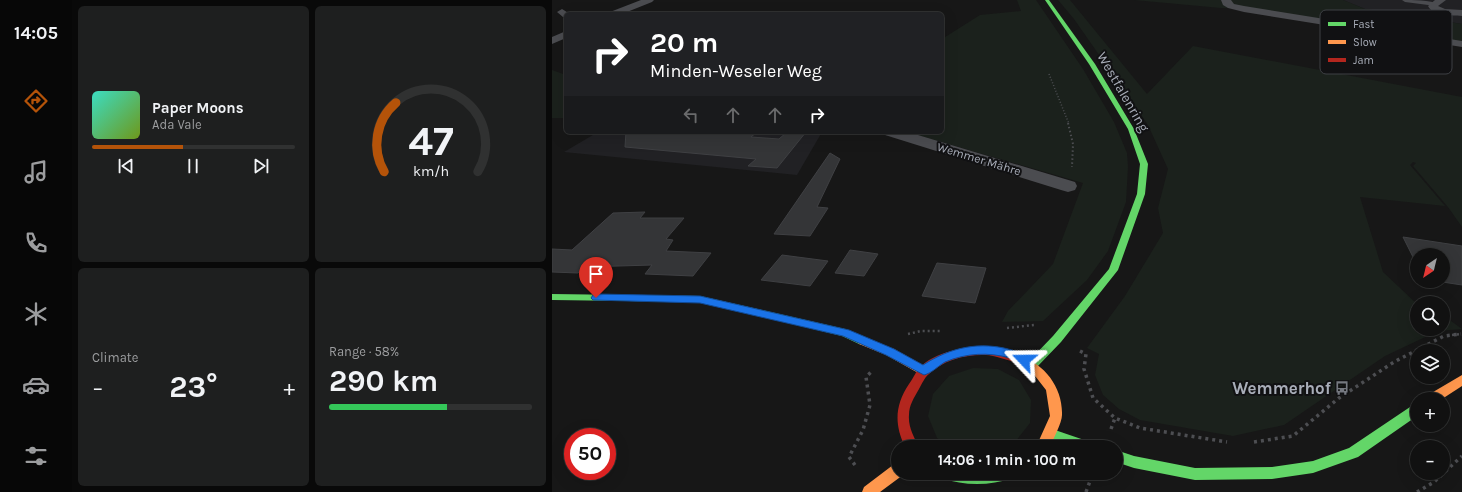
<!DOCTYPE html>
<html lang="en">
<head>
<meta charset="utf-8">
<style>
  :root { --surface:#111; --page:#1e1f1f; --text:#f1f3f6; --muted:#9c9d9f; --line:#303131; --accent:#b45309 }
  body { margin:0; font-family:Karla,sans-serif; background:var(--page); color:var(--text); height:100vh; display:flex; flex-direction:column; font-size:15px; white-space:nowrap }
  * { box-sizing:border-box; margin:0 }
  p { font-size:13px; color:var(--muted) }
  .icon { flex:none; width:22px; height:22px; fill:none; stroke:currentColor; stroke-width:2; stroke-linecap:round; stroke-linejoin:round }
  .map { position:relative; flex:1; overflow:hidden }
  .side { display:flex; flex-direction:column; gap:6px; padding:6px; background:#090909; width:480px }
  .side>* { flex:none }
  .guide { position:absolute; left:12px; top:12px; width:380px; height:122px; border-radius:6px; box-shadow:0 4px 16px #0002,0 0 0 1px var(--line); background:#202124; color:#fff; overflow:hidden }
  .needle { width:26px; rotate:215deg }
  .tools { position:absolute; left:858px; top:248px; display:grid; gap:8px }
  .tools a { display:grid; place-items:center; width:40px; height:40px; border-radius:50%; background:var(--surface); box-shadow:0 4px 16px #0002,0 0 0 1px var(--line); font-size:20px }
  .speed { position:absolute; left:12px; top:428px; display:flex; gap:8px; font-size:20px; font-weight:700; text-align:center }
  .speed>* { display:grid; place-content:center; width:52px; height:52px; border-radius:50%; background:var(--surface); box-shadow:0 4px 16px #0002,0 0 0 1px var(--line); line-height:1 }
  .speed .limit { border:6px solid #d22; background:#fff; color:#111 }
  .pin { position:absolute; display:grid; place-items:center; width:34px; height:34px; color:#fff; margin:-41px -17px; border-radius:50% 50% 50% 0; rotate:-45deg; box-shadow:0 0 4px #0007 }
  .pin .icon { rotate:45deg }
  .me { position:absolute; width:44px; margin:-22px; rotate:293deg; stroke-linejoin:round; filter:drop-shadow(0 0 3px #0008) }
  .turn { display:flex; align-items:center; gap:14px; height:84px; padding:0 20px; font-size:18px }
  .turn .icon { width:52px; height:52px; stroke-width:2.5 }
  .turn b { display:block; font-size:28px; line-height:34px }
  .lanes { display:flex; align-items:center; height:38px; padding:0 20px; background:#0003; justify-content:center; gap:20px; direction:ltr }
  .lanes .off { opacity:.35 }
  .big { font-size:30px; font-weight:700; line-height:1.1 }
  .side .tile { flex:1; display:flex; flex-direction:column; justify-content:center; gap:6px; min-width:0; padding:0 14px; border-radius:6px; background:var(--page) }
  .side .dial { align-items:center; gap:0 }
  .dial svg { height:104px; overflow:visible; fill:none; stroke:var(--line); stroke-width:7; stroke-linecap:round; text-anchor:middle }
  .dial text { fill:var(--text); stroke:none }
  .song { display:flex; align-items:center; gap:12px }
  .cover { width:48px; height:48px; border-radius:6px; background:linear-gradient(135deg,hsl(170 70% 55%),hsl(80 70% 35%)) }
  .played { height:4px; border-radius:2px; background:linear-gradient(90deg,var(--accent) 45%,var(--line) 45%) }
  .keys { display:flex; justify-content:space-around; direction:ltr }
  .heat { display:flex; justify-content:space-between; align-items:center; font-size:22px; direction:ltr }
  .charge { height:6px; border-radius:3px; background:linear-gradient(90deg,#34c759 58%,var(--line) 0) }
  .side .tiles { flex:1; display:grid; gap:6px; grid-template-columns:repeat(2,1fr) }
  .trip { position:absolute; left:339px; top:440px; width:232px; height:40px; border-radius:20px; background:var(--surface); box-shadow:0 4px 16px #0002,0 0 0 1px var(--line); font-weight:700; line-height:40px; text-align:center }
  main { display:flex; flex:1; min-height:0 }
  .menu { display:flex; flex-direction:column; width:72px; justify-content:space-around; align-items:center; background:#070707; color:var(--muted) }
  .menu .icon { width:28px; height:28px }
  .menu .current { color:var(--accent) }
  .menu b { font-size:18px; color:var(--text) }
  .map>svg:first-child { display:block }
  .built { fill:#212124 }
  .green { fill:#1b211c }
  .building { fill:#343537; stroke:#3f4043 }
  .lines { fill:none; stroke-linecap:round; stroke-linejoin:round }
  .path-far3 { stroke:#4d4e52; stroke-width:1.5; stroke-dasharray:1 2; stroke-linecap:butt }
  .path-far2 { stroke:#4d4e52; stroke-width:2; stroke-dasharray:1.5 2.5; stroke-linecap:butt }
  .path-far1 { stroke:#4d4e52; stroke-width:2.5; stroke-dasharray:2 3; stroke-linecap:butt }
  .path { stroke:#4d4e52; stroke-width:3.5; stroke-dasharray:3 4; stroke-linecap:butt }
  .lane { fill:#4b4c50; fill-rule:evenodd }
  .street { fill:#4b4c50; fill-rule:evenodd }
  .fast { fill:#63d668; fill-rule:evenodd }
  .slow { fill:#ff974d; fill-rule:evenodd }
  .jam { fill:#b3261e; fill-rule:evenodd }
  .route { fill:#1a73e8; stroke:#114b97 }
  .labels { text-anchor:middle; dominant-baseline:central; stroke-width:4; stroke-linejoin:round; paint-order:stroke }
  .far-street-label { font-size:12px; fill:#a8adb8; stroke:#111113 }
  .street-label { font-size:14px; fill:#a8adb8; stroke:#111113 }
  .near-poi-label { font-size:17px; font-weight:bold; fill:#a8adb8; stroke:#111113; text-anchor:end }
  .key { fill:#111113; stroke:#3e4045; stroke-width:1 }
  .key-label { font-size:11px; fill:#a8adb8 }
</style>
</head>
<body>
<main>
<nav class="menu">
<b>14:05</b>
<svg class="icon current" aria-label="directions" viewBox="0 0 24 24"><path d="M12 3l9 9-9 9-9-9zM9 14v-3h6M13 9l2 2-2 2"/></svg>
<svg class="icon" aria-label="music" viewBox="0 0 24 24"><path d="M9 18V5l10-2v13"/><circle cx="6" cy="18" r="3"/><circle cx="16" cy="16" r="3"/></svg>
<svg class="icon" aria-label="phone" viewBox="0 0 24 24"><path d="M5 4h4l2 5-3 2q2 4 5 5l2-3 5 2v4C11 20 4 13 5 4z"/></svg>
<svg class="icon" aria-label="climate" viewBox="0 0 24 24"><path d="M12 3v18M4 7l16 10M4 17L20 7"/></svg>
<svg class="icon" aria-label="car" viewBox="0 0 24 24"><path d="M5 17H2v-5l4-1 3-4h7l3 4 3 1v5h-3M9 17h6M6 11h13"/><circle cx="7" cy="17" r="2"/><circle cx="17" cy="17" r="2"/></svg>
<svg class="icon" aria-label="filters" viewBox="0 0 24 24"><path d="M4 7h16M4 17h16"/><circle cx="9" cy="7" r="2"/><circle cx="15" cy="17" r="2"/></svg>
</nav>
<section class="side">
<div class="tiles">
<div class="tile">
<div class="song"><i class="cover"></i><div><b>Paper Moons</b><p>Ada Vale</p></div></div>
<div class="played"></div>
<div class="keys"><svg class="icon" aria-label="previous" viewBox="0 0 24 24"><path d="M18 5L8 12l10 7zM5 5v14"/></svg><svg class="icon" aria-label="pause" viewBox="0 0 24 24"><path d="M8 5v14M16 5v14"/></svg><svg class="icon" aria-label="next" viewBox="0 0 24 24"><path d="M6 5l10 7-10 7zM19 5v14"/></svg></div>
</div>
<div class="tile dial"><svg viewBox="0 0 100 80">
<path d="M14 69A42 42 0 1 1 86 69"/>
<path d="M14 69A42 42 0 0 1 23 16" stroke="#b45309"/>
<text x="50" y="56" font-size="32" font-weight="700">47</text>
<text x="50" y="72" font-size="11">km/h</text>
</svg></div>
<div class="tile"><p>Climate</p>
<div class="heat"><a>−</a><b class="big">23°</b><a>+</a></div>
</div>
<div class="tile"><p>Range · 58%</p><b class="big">290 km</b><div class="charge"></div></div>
</div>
</section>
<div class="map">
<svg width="910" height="492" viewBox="0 0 910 492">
  <rect width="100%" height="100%" fill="#171717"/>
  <g class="built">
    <polygon points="791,0 910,0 910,24 813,9"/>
    <polygon points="46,132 270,132 245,175 12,152"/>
  </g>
  <g class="green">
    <polygon points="465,0 484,0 531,69 562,122 575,153 576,167 574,202 556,251 535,280 491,321 450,322 456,311 501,264 531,183 355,132 390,132 390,39 428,15 469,11"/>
    <polygon points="506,0 518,0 595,94 641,46 910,97 910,227 896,207 861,166 864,163 861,162 858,165 893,206 808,197 831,272 865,304 865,329 891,329 891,321 899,321 910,329 886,331 833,356 732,425 681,436 588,420 567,409 551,395 543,375 547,354 535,348 573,296 611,233 606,208 616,169 596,125 522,19"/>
    <polygon points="582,0 791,0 813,9 910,24 910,42 693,8 669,8"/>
    <polygon points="0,70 14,75 14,118 0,118"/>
    <polygon points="421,368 446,369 467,380 479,400 478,423 463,442 453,447 400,447 385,438 376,416 381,394 397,376"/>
  </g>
  <g class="building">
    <polygon points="74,132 205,132 199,137 227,139 235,132 254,132 225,168 196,166 204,159 73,147"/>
    <polygon points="278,153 288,159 265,207 276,208 258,236 222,234"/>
    <polygon points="93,212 88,218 132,218 114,239 121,240 114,251 159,253 141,276 93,274 100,265 33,267 26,273 0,272 0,249 20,250 61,213"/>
    <polygon points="851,237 910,246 910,285 884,281 891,281 891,255 865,255 865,265"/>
    <polygon points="298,250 326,254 312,276 283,273"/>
    <polygon points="230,255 276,261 258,286 209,280"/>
    <polygon points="385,263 434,268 423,303 370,296"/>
  </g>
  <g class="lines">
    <polyline class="path-far3" points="497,74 517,124"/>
    <polyline class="path-far2" points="516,123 521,144 520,167"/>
    <g class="path-far1">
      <polyline points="455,328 482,325"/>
      <polyline points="356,334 369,331 390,331"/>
      <polyline points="900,335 910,334"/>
    </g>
    <g class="path">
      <polyline points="528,351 534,354 532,369 541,398 563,418 588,428 675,442"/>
      <polyline points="559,429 563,418"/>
      <polyline points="702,442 741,436 787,398 842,362 892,336 909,334"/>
      <polyline points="303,465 297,457 311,430 318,405 314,377 320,371"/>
      <polyline points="534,492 541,473"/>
      <polyline points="865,492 882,482 910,456"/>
    </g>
    <path class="lane" d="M 850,0 C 861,0 878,0 887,4 L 884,6 L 853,2 Z"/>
    <g class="street">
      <polygon points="89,0 102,0 100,2 70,14 56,14 58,12"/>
      <polygon points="669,0 679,0 682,4 692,6 910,41 910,47 692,12 676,8 671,5"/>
      <path d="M 883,0 L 894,0 L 886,6 L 893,9 L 910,10 L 910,16 C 899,15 882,17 876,6 Z"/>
      <polygon points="10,9 18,14 14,14 14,18 11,17 5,12"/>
      <polygon points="14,31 14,38 0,44 0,37"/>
      <polygon points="331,132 356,132 523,182 525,186 523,190 516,192 509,190 333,135"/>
    </g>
    <g class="fast">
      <polygon points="493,0 497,0 543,64 582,129 596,164 593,194 566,270 509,342 484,368 480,369 476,368 474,365 476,362 501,336 557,269 585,194 588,164 576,129 537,64"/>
      <polygon points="0,294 148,296 293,329 315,338 317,341 315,344 311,345 307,344 290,336 148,302 0,300"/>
      <polygon points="865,404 865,416 806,457 761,473 720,479 643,480 582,468 564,462 564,450 582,456 643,468 720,467 761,461 797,448 861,405"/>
      <polygon points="500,429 541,443 543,447 518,447 495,439 493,435 495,431"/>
      <path d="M 388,473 L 462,473 L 460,478 C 438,486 412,486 390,478 Z"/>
    </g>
    <g class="slow">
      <polygon points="311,337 342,349 376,368 378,371 376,374 372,376 368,374 334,355 307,344 305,341 307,338"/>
      <path d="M 468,356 C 493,364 511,388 510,415 C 510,423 501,439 498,447 L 484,447 L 498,416 L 494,390 L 480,372 L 464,363 L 462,360 L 464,357 Z"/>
      <polygon points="910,375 910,386 890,399 874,399 876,395"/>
      <polygon points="346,464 346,473 352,473 351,475 328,492 310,492 312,487 341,465"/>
    </g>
    <path class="jam" d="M 433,346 C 443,347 469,350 474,360 L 472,363 C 466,365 444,355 434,355 C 414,354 391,360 377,374 C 372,378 370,384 367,389 C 362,398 357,405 357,415 C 356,427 362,437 367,447 L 353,447 C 342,424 343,405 357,384 C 361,379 363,373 367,368 C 383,352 411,347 433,346 Z"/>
  </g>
  <path class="route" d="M 44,294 L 148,296 L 297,330 L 342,349 L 371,365 C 399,347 428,341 460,350 C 466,352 475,354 478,360 L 476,364 L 472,365 C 467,363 463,360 458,358 C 437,352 414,353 393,362 C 386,366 380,373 372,375 L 334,355 L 291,336 L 148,303 L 41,300 L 39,298 L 41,295 Z"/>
  <defs>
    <symbol id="bus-bare" viewBox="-9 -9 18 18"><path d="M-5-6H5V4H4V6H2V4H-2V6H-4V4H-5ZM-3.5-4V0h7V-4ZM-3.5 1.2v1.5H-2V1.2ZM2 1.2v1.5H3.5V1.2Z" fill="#757880" stroke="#111113" stroke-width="2.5" paint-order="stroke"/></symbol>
  </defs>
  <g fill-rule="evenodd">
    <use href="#bus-bare" x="780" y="378" width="20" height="20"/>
  </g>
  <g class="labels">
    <g class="far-street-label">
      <text transform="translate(427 159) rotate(17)">Wemmer Mähre</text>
    </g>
    <g class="street-label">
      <text transform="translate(571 92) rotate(60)">Westfalenring</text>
    </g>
    <g class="near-poi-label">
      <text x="779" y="388">Wemmerhof</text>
    </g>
  </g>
  <rect x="768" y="10" width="132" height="64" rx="6" class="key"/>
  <rect x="776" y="22" width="18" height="4" fill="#63d668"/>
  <rect x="776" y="40" width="18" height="4" fill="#ff974d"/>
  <rect x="776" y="58" width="18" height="4" fill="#b3261e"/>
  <g class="key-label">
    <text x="801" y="28">Fast</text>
    <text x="801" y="46">Slow</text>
    <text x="801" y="64">Jam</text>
  </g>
</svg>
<div class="tools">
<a><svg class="needle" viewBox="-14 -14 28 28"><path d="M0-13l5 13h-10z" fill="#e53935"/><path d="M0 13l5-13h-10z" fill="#9c9d9f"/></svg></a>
<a><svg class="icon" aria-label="search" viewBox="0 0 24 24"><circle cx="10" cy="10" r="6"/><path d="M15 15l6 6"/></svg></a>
<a><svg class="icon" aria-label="layers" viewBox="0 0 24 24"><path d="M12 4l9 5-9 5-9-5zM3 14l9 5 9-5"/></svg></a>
<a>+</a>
<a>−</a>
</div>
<div class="speed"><div class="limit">50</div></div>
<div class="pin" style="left:44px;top:298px;background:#d93025"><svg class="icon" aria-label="arrive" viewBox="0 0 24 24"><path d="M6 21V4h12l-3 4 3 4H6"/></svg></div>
<svg class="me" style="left:472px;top:360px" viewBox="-20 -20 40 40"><path d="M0-17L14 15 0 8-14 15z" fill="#1a73e8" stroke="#fff" stroke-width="4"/></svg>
<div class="trip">14:06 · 1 min · 100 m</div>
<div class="guide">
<div class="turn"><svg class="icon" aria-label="right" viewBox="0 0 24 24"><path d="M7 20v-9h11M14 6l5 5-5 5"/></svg><div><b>20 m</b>Minden-Weseler Weg</div></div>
<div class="lanes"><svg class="icon off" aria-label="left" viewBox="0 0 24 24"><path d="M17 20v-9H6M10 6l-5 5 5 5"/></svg><svg class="icon off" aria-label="ahead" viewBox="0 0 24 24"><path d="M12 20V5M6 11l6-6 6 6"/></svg><svg class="icon off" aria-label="ahead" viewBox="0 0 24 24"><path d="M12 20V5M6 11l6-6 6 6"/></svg><svg class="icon" aria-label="right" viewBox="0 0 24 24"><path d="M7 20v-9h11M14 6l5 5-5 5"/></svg></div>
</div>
</div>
</main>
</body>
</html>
